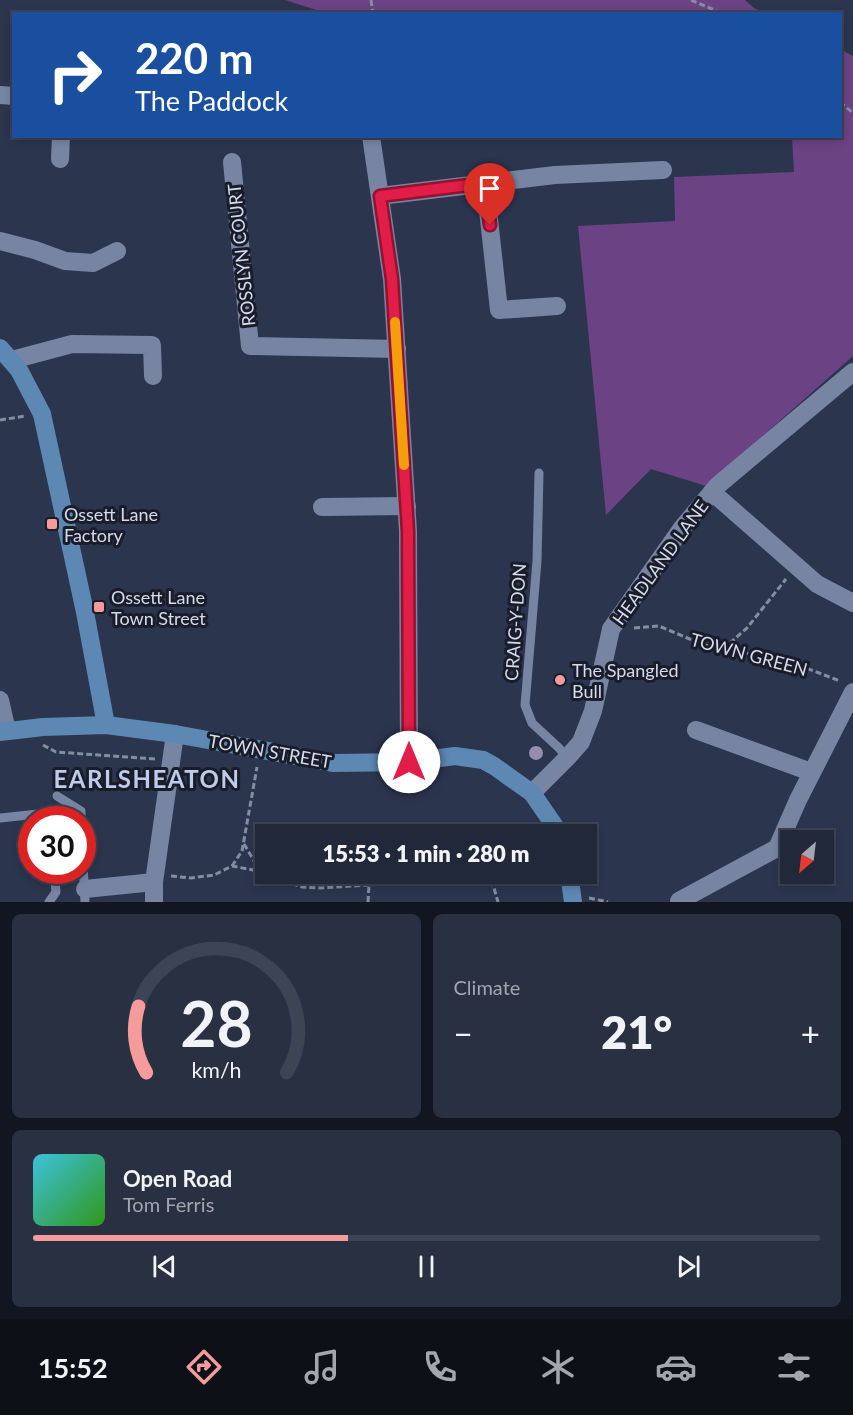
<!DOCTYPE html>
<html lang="en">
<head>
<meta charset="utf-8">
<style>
  :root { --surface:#20283a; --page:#283042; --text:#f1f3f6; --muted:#a2a6af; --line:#3d4454; --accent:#f59b9b }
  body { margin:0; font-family:Lato,sans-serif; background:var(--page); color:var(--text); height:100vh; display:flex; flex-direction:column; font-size:22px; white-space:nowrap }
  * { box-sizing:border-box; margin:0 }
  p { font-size:20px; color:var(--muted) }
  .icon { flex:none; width:33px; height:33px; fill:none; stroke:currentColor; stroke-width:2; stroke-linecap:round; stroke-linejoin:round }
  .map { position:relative; height:902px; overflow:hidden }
  .drawer { display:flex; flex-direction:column; gap:12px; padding:12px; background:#121620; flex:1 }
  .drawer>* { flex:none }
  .banner { position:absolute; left:12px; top:12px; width:830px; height:126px; border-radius:0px; box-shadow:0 3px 9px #0003,0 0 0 2px var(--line); background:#1a4fa0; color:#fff; overflow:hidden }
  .needle { width:39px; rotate:208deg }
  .controls { position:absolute; left:780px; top:830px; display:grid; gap:12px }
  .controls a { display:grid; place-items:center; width:54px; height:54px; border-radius:0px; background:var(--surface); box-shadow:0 3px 9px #0003,0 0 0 2px var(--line); font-size:30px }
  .speed { position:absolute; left:18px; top:806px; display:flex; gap:12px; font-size:30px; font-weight:700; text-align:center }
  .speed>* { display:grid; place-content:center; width:78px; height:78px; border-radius:50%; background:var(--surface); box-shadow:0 3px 9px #0003,0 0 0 2px var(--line); line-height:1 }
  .speed .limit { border:9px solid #d22; background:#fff; color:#111 }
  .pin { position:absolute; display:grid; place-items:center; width:51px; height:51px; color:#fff; margin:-62px -26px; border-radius:50% 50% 50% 0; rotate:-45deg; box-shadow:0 0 6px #0007 }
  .pin .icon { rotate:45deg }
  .me { position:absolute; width:66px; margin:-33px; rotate:0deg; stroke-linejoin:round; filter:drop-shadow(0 0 4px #0008) }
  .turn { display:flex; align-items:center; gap:21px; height:126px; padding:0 24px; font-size:27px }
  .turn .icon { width:78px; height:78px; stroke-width:2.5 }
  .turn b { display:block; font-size:42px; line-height:51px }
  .big { font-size:45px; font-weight:800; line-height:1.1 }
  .drawer .tile { flex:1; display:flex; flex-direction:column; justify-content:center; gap:9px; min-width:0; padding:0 21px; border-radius:9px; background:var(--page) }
  .drawer .dial { align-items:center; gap:0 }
  .dial svg { height:156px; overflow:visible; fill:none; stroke:var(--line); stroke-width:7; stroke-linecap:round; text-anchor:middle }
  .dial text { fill:var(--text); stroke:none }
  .song { display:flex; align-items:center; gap:18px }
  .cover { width:72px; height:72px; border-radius:9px; background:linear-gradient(135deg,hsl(190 70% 55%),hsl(110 70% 35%)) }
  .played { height:6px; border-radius:3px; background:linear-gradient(90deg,var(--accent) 40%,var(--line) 40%) }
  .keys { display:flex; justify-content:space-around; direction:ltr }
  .heat { display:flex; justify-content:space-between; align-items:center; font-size:33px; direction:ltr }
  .drawer .tiles { flex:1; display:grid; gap:12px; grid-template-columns:1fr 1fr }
  .tile:last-child { grid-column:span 2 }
  .trip { position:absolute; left:255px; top:824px; width:342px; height:60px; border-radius:0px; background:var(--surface); box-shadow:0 3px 9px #0003,0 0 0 2px var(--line); font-weight:800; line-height:60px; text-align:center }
  .tab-bar { display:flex; height:96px; justify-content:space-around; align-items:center; background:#0d1017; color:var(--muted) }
  .tab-bar .icon { width:42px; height:42px }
  .tab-bar .selected { color:var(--accent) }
  .tab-bar b { font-size:27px; color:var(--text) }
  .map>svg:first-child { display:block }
  .green { fill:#6b4283 }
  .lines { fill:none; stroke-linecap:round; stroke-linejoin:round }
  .path { stroke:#848da1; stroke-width:3; stroke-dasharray:6 3; stroke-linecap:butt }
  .lane { stroke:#7885a2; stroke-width:9 }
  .street { stroke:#7885a2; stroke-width:18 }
  .secondary { stroke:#5c88b3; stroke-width:18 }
  .tree { fill:#958cae }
  .route-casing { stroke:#92132f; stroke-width:15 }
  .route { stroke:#e11d48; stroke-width:10 }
  .slow { stroke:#f59e0b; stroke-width:10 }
  .poi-dot { fill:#f59b9b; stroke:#191d29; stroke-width:2 }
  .labels { text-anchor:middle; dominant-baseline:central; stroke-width:6; stroke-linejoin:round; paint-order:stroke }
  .street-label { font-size:18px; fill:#d4dbeb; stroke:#191d29 }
  .poi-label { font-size:18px; fill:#d4dbeb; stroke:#191d29; text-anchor:start }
  .district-label { font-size:24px; font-weight:bold; letter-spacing:1.5px; fill:#becceb; stroke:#191d29 }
</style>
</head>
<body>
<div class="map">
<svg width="853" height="902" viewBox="0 0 853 902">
  <rect width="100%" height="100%" fill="#2b354e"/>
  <g class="green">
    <polygon points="285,0 745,0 754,8 765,13 329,14"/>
    <polygon points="840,49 853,56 853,356 706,486 651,469 606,515 578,226 675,221 674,177 794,172 792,137 840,136"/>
  </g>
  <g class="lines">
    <g class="path">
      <polyline points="371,0 373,14"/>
      <polyline points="691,0 724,14"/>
      <polyline points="840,102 853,113"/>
      <polyline points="0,420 26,416"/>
      <polyline points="634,628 659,626 704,645 788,661 840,681"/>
      <polyline points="723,649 747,628 786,579"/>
      <polyline points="43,745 56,752 155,759"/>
      <polyline points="244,844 262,874"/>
      <polyline points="232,866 242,851 257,767"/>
      <polyline points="383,873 384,883"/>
      <polyline points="468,873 488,877"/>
      <polyline points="485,873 494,888 498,902"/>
      <polyline points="171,876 191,878 214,875 232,866 253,870 302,887 321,888 384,884 408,875 423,873"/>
      <polyline points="589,898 608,902"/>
      <polyline points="368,902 369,885"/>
    </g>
    <g class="lane">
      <polyline points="539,473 537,561 525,705 532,723 559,748 567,758"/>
      <polyline points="57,796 81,811 81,819"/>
      <polyline points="0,818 38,814 48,819"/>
      <polyline points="82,844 85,902"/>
      <polyline points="49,902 56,892 54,870"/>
    </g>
    <g class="street">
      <polyline points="0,95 14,96"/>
      <polyline points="371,136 392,279 408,531 409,762"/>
      <polyline points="60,159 61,136"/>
      <polyline points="232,162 250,346 397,349"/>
      <polyline points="485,183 499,310 557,306"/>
      <polyline points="380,196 555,175 663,170"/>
      <polyline points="0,241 35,250 65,261 93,263 117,251"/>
      <polyline points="12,360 72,344 152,345 153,376"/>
      <polyline points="712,492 817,584 853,603"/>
      <polyline points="322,507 407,506"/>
      <polyline points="0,700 7,731"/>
      <polyline points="696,730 811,772"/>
      <polyline points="532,793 567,758 581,742 593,711 611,629 682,528 717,486 853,372"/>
      <polyline points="85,889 154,882"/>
      <polyline points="679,901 777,848 798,800 853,692"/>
      <polyline points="154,902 154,882 175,734"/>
    </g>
    <g class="secondary">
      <polyline points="0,348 19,370 42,414 85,612 106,725"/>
      <polyline points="0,732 43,727 106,725 175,734 333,763 409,762 455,756 483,760 494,766 532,793 554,825 558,834"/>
      <polyline points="569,873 573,902"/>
    </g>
  </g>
  <circle class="tree" cx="536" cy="753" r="7"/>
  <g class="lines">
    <defs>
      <polyline id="route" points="409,762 408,531 392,279 380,196 485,183 490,225"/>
    </defs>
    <use href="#route" class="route-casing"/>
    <use href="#route" class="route"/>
    <polyline class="slow" points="395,322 404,465"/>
  </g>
  <g class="poi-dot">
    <rect x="46" y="518" width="12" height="12" rx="3"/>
    <rect x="93" y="601" width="12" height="12" rx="3"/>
    <circle cx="560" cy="680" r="6"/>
  </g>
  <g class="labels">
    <g class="street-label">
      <text transform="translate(241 255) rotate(-96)">ROSSLYN COURT</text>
      <text transform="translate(660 562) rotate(-54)">HEADLAND LANE</text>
      <text transform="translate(515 622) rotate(-86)">CRAIG-Y-DON</text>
      <text transform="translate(749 654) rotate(15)">TOWN GREEN</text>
      <text transform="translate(270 751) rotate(10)">TOWN STREET</text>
    </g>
    <g class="poi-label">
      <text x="64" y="514">Ossett Lane<tspan x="64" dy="21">Factory</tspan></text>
      <text x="111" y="597">Ossett Lane<tspan x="111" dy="21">Town Street</tspan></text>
      <text x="572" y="670">The Spangled<tspan x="572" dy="21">Bull</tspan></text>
    </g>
    <g class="district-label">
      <text x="147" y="778">EARLSHEATON</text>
    </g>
  </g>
</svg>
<div class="controls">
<a><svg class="needle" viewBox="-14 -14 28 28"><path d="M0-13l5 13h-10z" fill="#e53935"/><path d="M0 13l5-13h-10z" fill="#a2a6af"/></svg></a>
</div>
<div class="speed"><div class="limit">30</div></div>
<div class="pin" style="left:490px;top:225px;background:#d93025"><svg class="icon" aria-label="arrive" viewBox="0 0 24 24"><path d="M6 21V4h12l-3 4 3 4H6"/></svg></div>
<svg class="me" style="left:409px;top:762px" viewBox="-20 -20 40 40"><circle r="19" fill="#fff"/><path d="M0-13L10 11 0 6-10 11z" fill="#e11d48"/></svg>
<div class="trip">15:53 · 1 min · 280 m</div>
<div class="banner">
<div class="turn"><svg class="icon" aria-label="right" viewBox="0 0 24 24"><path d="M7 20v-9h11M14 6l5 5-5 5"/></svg><div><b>220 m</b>The Paddock</div></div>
</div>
</div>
<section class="drawer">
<div class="tiles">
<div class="tile dial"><svg viewBox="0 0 100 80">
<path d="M14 69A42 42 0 1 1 86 69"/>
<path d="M14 69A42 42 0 0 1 10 35" stroke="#f59b9b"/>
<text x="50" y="56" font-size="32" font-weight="700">28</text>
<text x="50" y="72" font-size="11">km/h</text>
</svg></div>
<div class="tile"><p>Climate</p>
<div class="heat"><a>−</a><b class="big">21°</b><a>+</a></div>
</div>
<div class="tile">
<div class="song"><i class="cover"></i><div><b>Open Road</b><p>Tom Ferris</p></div></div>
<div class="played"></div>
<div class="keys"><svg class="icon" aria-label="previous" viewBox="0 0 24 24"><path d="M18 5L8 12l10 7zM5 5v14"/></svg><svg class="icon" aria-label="pause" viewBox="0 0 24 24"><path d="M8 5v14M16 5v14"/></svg><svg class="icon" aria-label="next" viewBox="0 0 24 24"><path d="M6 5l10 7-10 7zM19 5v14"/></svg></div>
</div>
</div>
</section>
<nav class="tab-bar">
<b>15:52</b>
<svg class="icon selected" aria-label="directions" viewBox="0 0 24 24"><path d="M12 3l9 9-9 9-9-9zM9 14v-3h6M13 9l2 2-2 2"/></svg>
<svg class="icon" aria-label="music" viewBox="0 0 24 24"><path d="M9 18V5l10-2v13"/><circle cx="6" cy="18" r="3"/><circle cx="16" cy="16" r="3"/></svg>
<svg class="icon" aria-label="phone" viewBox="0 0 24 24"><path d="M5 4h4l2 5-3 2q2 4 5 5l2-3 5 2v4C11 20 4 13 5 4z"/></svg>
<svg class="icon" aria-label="climate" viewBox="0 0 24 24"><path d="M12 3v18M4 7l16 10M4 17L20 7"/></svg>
<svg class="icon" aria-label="car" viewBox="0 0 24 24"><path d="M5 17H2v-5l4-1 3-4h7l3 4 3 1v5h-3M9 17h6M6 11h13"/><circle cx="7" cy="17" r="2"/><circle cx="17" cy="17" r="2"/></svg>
<svg class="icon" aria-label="filters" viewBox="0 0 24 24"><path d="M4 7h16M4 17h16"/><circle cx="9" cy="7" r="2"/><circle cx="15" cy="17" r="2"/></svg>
</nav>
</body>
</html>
